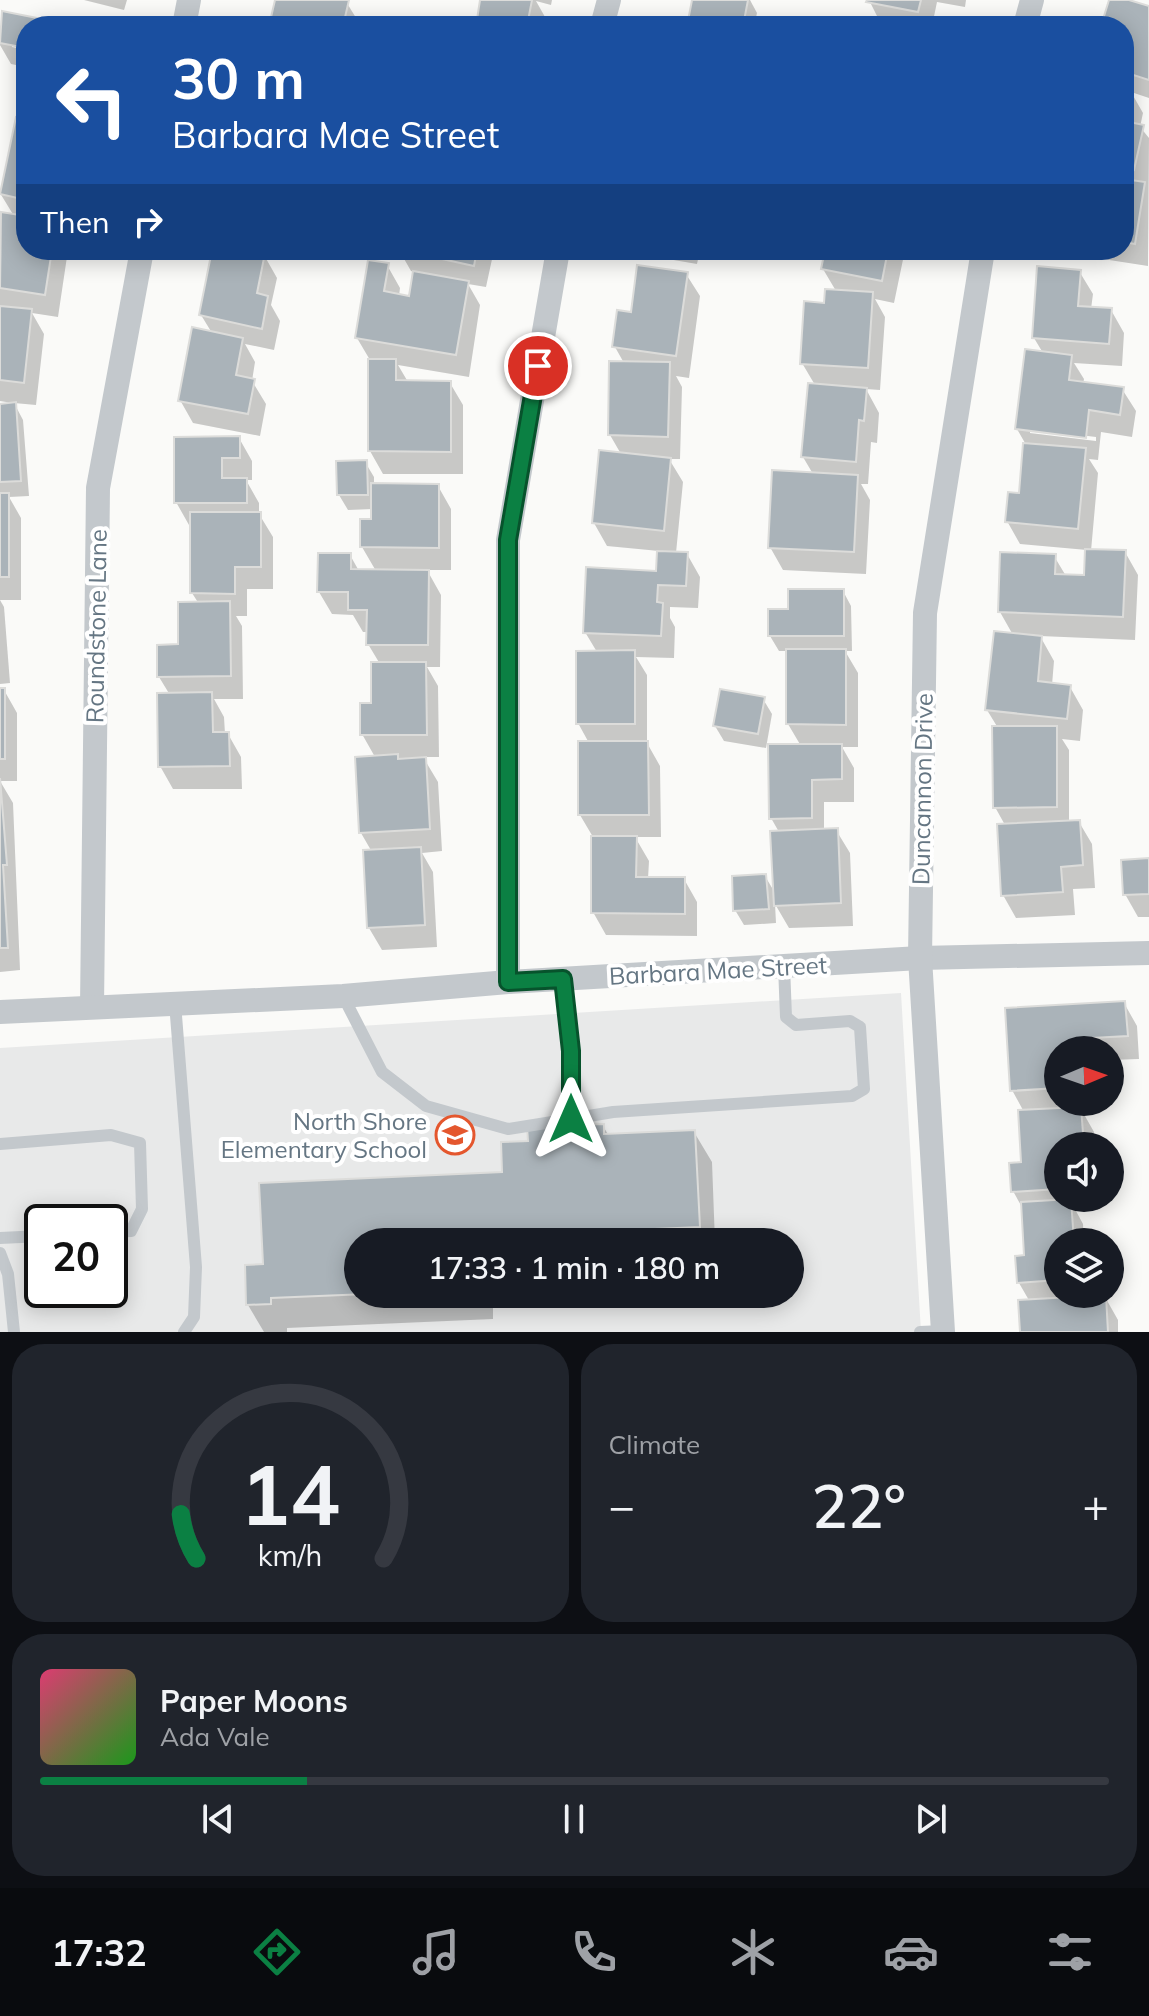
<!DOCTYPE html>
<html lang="en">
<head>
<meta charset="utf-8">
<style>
  :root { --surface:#171b24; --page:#20242c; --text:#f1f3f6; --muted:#9ea1a6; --line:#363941; --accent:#0b8043 }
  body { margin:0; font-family:Mulish,sans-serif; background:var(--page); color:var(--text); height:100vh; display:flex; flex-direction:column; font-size:30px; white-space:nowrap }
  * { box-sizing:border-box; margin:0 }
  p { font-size:26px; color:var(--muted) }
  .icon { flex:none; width:44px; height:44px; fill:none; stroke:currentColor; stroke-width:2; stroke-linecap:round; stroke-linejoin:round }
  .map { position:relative; height:1332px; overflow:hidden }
  .details { display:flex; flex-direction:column; gap:12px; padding:12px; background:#0d0f14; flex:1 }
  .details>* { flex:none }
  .top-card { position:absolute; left:16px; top:16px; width:1118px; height:244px; border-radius:32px; box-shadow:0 4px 20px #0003; background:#1a4fa0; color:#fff; overflow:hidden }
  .needle { width:52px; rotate:88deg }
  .fabs { position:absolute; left:1044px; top:1036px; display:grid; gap:16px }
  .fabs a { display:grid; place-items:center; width:80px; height:80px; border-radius:50%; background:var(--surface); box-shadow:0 4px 20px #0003; font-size:40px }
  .speed { position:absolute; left:24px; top:1204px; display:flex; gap:16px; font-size:40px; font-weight:700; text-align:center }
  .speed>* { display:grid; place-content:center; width:104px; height:104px; border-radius:50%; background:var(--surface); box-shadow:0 4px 20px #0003; line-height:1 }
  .speed .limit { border:4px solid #111; border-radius:12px; background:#fff; color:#111 }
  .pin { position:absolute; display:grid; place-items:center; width:68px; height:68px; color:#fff; margin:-34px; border:4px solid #fff; border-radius:50%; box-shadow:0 2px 8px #0007 }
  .me { position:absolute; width:88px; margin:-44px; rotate:0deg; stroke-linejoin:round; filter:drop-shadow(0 0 6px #0008) }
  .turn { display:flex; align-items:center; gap:28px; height:168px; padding:0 24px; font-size:36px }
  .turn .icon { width:104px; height:104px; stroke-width:2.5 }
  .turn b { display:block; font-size:56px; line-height:68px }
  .then { display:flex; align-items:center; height:76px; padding:0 24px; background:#0003; gap:16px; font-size:30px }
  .big { font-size:60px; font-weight:600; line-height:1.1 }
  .details .card { flex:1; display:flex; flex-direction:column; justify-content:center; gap:12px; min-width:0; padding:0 28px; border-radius:32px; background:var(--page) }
  .details .dial { align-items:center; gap:0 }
  .dial svg { height:208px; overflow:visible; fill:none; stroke:var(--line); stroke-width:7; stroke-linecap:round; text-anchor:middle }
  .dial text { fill:var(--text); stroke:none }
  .song { display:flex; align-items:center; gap:24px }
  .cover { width:96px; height:96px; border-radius:12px; background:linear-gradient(135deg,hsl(340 70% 55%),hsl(120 70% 35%)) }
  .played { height:8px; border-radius:4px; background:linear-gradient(90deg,var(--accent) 25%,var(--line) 25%) }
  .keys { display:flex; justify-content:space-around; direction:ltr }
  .heat { display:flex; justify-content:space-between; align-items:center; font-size:44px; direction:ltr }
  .details .tiles { flex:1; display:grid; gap:12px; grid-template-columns:1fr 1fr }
  .card:last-child { grid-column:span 2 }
  .trip { position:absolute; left:344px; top:1228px; width:460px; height:80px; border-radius:40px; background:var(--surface); box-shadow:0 4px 20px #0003; font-weight:600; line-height:80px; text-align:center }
  .dock { display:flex; height:128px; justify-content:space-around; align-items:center; background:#090b0e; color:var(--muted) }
  .dock .icon { width:56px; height:56px }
  .dock .active { color:var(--accent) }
  .dock b { font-size:36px; color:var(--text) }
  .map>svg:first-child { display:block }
  .built { fill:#e8e9e9; fill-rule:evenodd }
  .shadow { fill:#0003; fill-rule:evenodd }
  .building { fill:#aab3b9; stroke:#dcdcda; stroke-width:2 }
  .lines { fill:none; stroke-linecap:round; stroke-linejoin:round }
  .lane { stroke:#c3c8cc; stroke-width:12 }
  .street { stroke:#c3c8cc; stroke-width:24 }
  .route-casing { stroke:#07532c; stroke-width:20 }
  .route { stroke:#0b8043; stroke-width:14 }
  .labels { text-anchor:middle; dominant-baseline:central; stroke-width:8; stroke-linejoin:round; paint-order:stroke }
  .street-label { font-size:24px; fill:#657683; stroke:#fff }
  .poi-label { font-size:24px; fill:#657683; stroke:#fff; text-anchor:end }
</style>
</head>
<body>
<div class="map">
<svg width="1149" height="1332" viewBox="0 0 1149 1332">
  <rect width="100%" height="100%" fill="#fafaf8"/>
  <path class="built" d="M 901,993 L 921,1332 L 0,1332 L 0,1048 ZM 42,1222 L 110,1222 L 110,1290 L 42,1290 ZM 358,1242 L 790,1242 L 790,1294 L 358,1294 Z"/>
  <g class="shadow">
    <polygon points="84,0 127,0 124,10"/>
    <polygon points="277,0 345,0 361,26 271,26"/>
    <polygon points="482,0 552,0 551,5 536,1 545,17 544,26 478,26"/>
    <polygon points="695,0 750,0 757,13 754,26 689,26"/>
    <polygon points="869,0 966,0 965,7 937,2 932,26 879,26 880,22"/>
    <polygon points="1111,0 1123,0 1149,8 1149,98 1131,92 1143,113 1140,127 1149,138 1148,266 1064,253 1062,250 1124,250 1124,26 1103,26"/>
    <polygon points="4,13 67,26 26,26 26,46 12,43 12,47 26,50 26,67 11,64 0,45"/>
    <polygon points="26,121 26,250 68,250 58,317 32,313 44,334 36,405 14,403 23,420 29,496 9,497 21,518 21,600 0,600 0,406 12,403 0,401 0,231 3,214 14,216 0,193"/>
    <polygon points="214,250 242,250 264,255 277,278 271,305 280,321 274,350 245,344 255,362 252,381 266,404 260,436 193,423 180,400 212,333 201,315"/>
    <polygon points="269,250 293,250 292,255"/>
    <polygon points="399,250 494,250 486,287 468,284 480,305 469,377 398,365 408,382 450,383 463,405 463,474 383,474 370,451 370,360 357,338 387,265 400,288 399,296 411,298 414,272 411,271"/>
    <polygon points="647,250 700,250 697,264 650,256"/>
    <polygon points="827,250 905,250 894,303 875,299 885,317 880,390 866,389 879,413 877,443 871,442 868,484 861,484 870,500 866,574 783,570 770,547 813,474 803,457 815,385 802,363 826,305 836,291 823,269"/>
    <path d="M 1079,271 L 1093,294 L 1091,309 L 1111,310 L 1124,333 L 1122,366 L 1074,363 L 1084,379 L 1083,384 L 1122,389 L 1136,411 L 1132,437 L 1101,432 L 1098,460 L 1089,459 L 1098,473 L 1091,551 L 1125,552 L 1138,575 L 1135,640 L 1040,636 L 1054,661 L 1052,685 L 1070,687 L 1083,710 L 1080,741 L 1062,739 L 1069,750 L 1069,822 L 1079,822 L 1092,844 L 1095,888 L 1073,889 L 1075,915 L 1016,918 L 1003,895 L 1005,825 L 995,807 L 998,728 L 987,710 L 1013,635 L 1000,612 L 1054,556 L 1066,576 L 1086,577 L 1087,550 L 1020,544 L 1007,521 L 1021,495 L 1025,443 L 1017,429 L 1043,353 L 1034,338 ZM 1030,429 L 1096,437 L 1096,441 L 1030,433 Z"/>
    <polygon points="686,274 700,296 689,378 676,376 682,387 680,459 669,459 683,482 676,553 687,554 700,577 698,608 670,607 670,618 675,627 674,658 636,657 647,675 647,743 660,766 661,837 635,837 649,861 648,879 684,879 697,902 697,936 606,935 593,912 593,837 580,815 589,743 578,723 597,652 585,632 658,573 659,551 607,546 594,523 621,454 610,435 624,363 615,347 633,314"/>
    <polygon points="239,438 252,461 252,480 246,480 259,503 259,514 273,537 273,589 247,589 247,616 236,616 242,626 243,699 214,699 224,717 225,734 228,734 241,757 242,789 173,789 160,766 170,695 159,677 180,646 199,604 192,593 192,525 189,525 176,502"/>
    <polygon points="365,462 374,477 374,485 438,486 451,509 451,570 427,570 441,595 440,667 427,667 438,686 439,757 423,757 438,782 442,851 422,853 433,872 437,947 382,950 369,928 372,852 361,833 375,757 362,734 373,705 380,664 368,644 369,632 363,632 353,615 332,614 319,592 350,555 359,571 376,571 362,547 373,521 373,509 348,510 339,495"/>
    <polygon points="843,591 851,606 852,651 845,651 858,673 858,747 842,747 854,768 854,802 824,802 824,831 836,830 850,853 853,926 789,928 775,904 776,923 744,925 735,910 765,876 775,893 779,832 771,818 801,746 788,724 788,651 779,651 770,636 790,611"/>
    <polygon points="0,600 4,607 10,683 0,684"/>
    <polygon points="0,690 4,690 17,713 17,781 0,781 13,803 20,970 0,972"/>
    <polygon points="763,699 772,714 766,748 724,741 715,726"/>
    <polygon points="1149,860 1149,917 1138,917 1125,894"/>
    <polygon points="1124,1003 1137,1026 1139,1059 1110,1060 1110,1050 1058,1050 1058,1102 1088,1102 1088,1109 1081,1109 1094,1132 1094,1146 1058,1146 1058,1198 1097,1198 1098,1210 1076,1211 1083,1224 1084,1242 1058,1242 1058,1294 1088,1294 1088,1298 1105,1297 1118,1320 1118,1332 1022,1332 1030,1302 1019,1283 1027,1257 1023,1209 1013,1191 1023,1164 1024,1112 1012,1090 1007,1010"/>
    <polygon points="603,1126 609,1136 694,1132 712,1162 715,1242 358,1242 358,1294 493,1294 493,1319 287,1328 287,1332 264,1332 248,1305 265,1266 504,1174 530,1143"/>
  </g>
  <g class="building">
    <polygon points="275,0 349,0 343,26 269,26"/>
    <polygon points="480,0 532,0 527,26 476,26"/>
    <polygon points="692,0 748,0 743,26 687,26"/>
    <polygon points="867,0 921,0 918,12 866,2"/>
    <polygon points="1109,0 1129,0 1149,6 1149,80 1124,72 1124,26 1101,26"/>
    <polygon points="2,11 77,26 26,26 26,48 0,43"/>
    <polygon points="879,18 904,26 877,26"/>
    <polygon points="1124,87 1131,89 1124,121 1144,125 1134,170 1124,168"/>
    <polygon points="16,117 26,119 26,200 0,194"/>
    <polygon points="1124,179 1145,182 1135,244 1124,242"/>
    <polygon points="1,212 26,216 26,250 52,250 45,295 0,288"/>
    <polygon points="212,250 251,250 265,253 257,293 268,296 262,329 199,315"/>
    <polygon points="401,250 477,250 474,266"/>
    <polygon points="825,250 888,250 882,281 821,269"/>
    <polygon points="368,260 389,263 384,291 409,296 413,271 469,281 456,355 355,338"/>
    <polygon points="637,265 688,272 676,356 612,347 617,310 631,312"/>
    <polygon points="1037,266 1081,270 1078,306 1112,308 1109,344 1032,338"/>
    <polygon points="825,289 873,292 868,368 800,364 804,301 824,303"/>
    <polygon points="0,306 32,309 24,383 0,380"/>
    <polygon points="192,327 243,338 236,375 255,379 248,414 178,401"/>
    <polygon points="1025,349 1072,355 1069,380 1124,387 1120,415 1089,410 1086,438 1015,429"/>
    <polygon points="368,359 396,359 396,380 451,381 451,452 368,451"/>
    <polygon points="609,361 670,362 668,437 608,435"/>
    <polygon points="808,383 867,388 864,421 859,420 856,462 801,457"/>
    <polygon points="16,402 21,481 0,482 0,404"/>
    <polygon points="240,436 240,458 222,458 222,478 247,478 247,503 174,503 174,437"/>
    <polygon points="1023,443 1086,448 1078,529 1005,522 1008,492 1019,493"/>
    <polygon points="599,450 671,458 664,531 592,523"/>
    <polygon points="367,460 368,495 337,495 336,461"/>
    <polygon points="772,470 858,475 854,552 768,548"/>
    <polygon points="371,483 439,484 439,548 360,547 360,519 371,519"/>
    <rect x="0" y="493" width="9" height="84"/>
    <polygon points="190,512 261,512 261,567 235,567 235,594 190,593"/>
    <polygon points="1085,549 1126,550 1123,617 998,612 1000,552 1056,554 1055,574 1084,575"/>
    <polygon points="657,551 688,552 686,586 658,585 657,602 663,603 661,636 583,633 586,567 656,571"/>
    <polygon points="318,553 351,553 351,569 429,570 428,645 366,645 367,610 348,610 348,592 317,592"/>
    <polygon points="788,589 844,589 844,636 768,636 768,609 788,609"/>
    <polygon points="230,601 231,676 157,677 157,645 178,644 178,602"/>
    <polygon points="994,631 1042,636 1038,681 1071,685 1067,719 985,710"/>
    <polygon points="786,649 846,649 846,725 786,724"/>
    <polygon points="635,650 635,724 576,724 576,651"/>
    <polygon points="371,662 426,662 427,735 360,735 360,703 371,703"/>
    <rect x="0" y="688" width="5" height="71"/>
    <polygon points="720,689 765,697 758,734 713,726"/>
    <polygon points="212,692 213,732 229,732 230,766 158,767 157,693"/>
    <polygon points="992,726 1057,726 1057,807 993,808"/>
    <polygon points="578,741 648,741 649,815 578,815"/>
    <polygon points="768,744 842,744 842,779 812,780 812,818 769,819"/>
    <polygon points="398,754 398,759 426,757 430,829 359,833 355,757"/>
    <polygon points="0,778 7,865 3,865 8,948 0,948"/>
    <polygon points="1080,820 1083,865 1061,867 1063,892 1001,896 997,824"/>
    <polygon points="838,828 841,903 774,906 770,831"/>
    <polygon points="591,836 637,836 636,877 685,877 685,914 591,913"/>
    <polygon points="421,847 425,925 367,928 363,850"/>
    <polygon points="1149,858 1149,894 1123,895 1121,860"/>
    <polygon points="766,874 769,909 733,911 732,876"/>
    <polygon points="1125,1001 1128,1036 1074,1039 1074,1050 1058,1050 1058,1088 1010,1091 1005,1008"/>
    <polygon points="1081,1107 1084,1146 1058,1146 1058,1189 1011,1192 1009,1163 1021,1162 1018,1110"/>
    <polygon points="604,1124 604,1134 695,1130 700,1227 476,1237 476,1242 358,1242 358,1294 367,1294 271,1298 271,1304 246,1305 245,1265 263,1264 259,1183 502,1172 501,1142 528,1141 527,1127"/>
    <polygon points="1071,1199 1074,1242 1058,1242 1058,1280 1017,1283 1015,1256 1024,1255 1021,1202"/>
    <polygon points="1106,1295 1108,1332 1020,1332 1018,1300"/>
  </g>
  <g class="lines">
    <g class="lane">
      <polyline points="343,996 382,1072 426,1106 508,1129 571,1119 571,1051 563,979"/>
      <polyline points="175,1003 196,1267 194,1317 184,1332"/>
      <polyline points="571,1119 613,1112 852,1096 864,1089 860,1027 850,1021 796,1025 786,1017 784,966"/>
      <polyline points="0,1144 111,1135 140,1143 142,1209 131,1231 110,1232"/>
      <polyline points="0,1238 42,1236"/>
      <polyline points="0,1253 8,1274 14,1332"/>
      <polyline points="920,1332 943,1331"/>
    </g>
    <g class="street">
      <polyline points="184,26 189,0"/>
      <polyline points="602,26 609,0"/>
      <polyline points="1025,26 1032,0"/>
      <polyline points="508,982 508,540 558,250"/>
      <polyline points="92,1007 98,488 142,250"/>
      <polyline points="0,1012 343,996 508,982 920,958 1149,953"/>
      <polyline points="943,1332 920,958 925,613 983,250"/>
    </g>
  </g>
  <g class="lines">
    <defs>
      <polyline id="route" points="538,366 508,540 508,982 563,979 571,1051 571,1119"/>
    </defs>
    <use href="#route" class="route-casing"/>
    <use href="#route" class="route"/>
  </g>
  <defs>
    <symbol id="school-ring" viewBox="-11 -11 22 22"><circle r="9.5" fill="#fff" stroke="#e4572e" stroke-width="1.5"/><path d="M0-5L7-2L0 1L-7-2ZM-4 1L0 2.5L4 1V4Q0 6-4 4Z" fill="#e4572e"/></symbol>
  </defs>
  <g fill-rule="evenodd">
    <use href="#school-ring" x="433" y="1113" width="44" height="44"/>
  </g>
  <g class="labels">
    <g class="street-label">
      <text transform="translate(96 626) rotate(-89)">Roundstone Lane</text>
      <text transform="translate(922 789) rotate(-89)">Duncannon Drive</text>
      <text transform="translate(718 970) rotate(-3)">Barbara Mae Street</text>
    </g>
    <g class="poi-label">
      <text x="427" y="1121">North Shore<tspan x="427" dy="28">Elementary School</tspan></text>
    </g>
  </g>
</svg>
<div class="fabs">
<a><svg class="needle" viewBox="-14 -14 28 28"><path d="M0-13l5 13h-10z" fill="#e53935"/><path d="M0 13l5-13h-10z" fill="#9ea1a6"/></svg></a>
<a><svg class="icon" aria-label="sound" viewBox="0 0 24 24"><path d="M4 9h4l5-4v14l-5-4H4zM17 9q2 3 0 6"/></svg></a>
<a><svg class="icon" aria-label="layers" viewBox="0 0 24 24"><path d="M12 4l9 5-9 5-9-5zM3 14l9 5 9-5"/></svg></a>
</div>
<div class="speed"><div class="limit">20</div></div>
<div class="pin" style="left:538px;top:366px;background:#d93025"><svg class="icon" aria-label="arrive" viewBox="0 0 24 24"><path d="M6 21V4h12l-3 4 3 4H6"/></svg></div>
<svg class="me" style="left:571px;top:1119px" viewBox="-20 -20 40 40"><path d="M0-17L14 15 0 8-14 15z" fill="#0b8043" stroke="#fff" stroke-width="4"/></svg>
<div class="trip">17:33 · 1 min · 180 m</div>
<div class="top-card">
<div class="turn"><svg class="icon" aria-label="left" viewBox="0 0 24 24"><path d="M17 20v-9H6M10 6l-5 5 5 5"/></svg><div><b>30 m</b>Barbara Mae Street</div></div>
<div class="then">Then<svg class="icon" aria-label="right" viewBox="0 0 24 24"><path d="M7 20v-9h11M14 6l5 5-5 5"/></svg></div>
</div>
</div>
<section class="details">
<div class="tiles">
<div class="card dial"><svg viewBox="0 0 100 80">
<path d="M14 69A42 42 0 1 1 86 69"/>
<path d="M14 69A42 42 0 0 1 8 52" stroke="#0b8043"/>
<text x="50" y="56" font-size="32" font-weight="700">14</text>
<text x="50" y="72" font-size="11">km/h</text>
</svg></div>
<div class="card"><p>Climate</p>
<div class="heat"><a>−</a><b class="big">22°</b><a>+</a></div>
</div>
<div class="card">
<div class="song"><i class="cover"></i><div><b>Paper Moons</b><p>Ada Vale</p></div></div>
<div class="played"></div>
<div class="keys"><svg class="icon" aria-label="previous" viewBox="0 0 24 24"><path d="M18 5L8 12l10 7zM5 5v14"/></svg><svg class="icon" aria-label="pause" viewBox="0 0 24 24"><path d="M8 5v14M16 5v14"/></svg><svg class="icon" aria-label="next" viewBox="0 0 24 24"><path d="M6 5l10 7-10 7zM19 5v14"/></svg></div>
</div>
</div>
</section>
<nav class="dock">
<b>17:32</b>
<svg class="icon active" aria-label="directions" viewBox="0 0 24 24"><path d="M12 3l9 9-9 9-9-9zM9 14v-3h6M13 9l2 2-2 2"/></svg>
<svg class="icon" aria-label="music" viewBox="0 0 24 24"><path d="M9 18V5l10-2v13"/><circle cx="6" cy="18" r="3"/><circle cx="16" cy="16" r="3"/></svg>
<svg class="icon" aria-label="phone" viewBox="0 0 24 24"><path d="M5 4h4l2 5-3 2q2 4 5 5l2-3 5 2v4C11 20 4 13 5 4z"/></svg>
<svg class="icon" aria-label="climate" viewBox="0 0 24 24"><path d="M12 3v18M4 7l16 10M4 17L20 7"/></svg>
<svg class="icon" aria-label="car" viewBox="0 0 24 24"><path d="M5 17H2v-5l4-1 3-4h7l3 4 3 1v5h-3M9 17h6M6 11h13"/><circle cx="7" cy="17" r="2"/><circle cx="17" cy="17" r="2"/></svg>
<svg class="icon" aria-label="filters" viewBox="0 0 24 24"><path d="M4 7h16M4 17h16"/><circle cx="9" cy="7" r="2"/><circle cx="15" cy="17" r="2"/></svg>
</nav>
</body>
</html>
